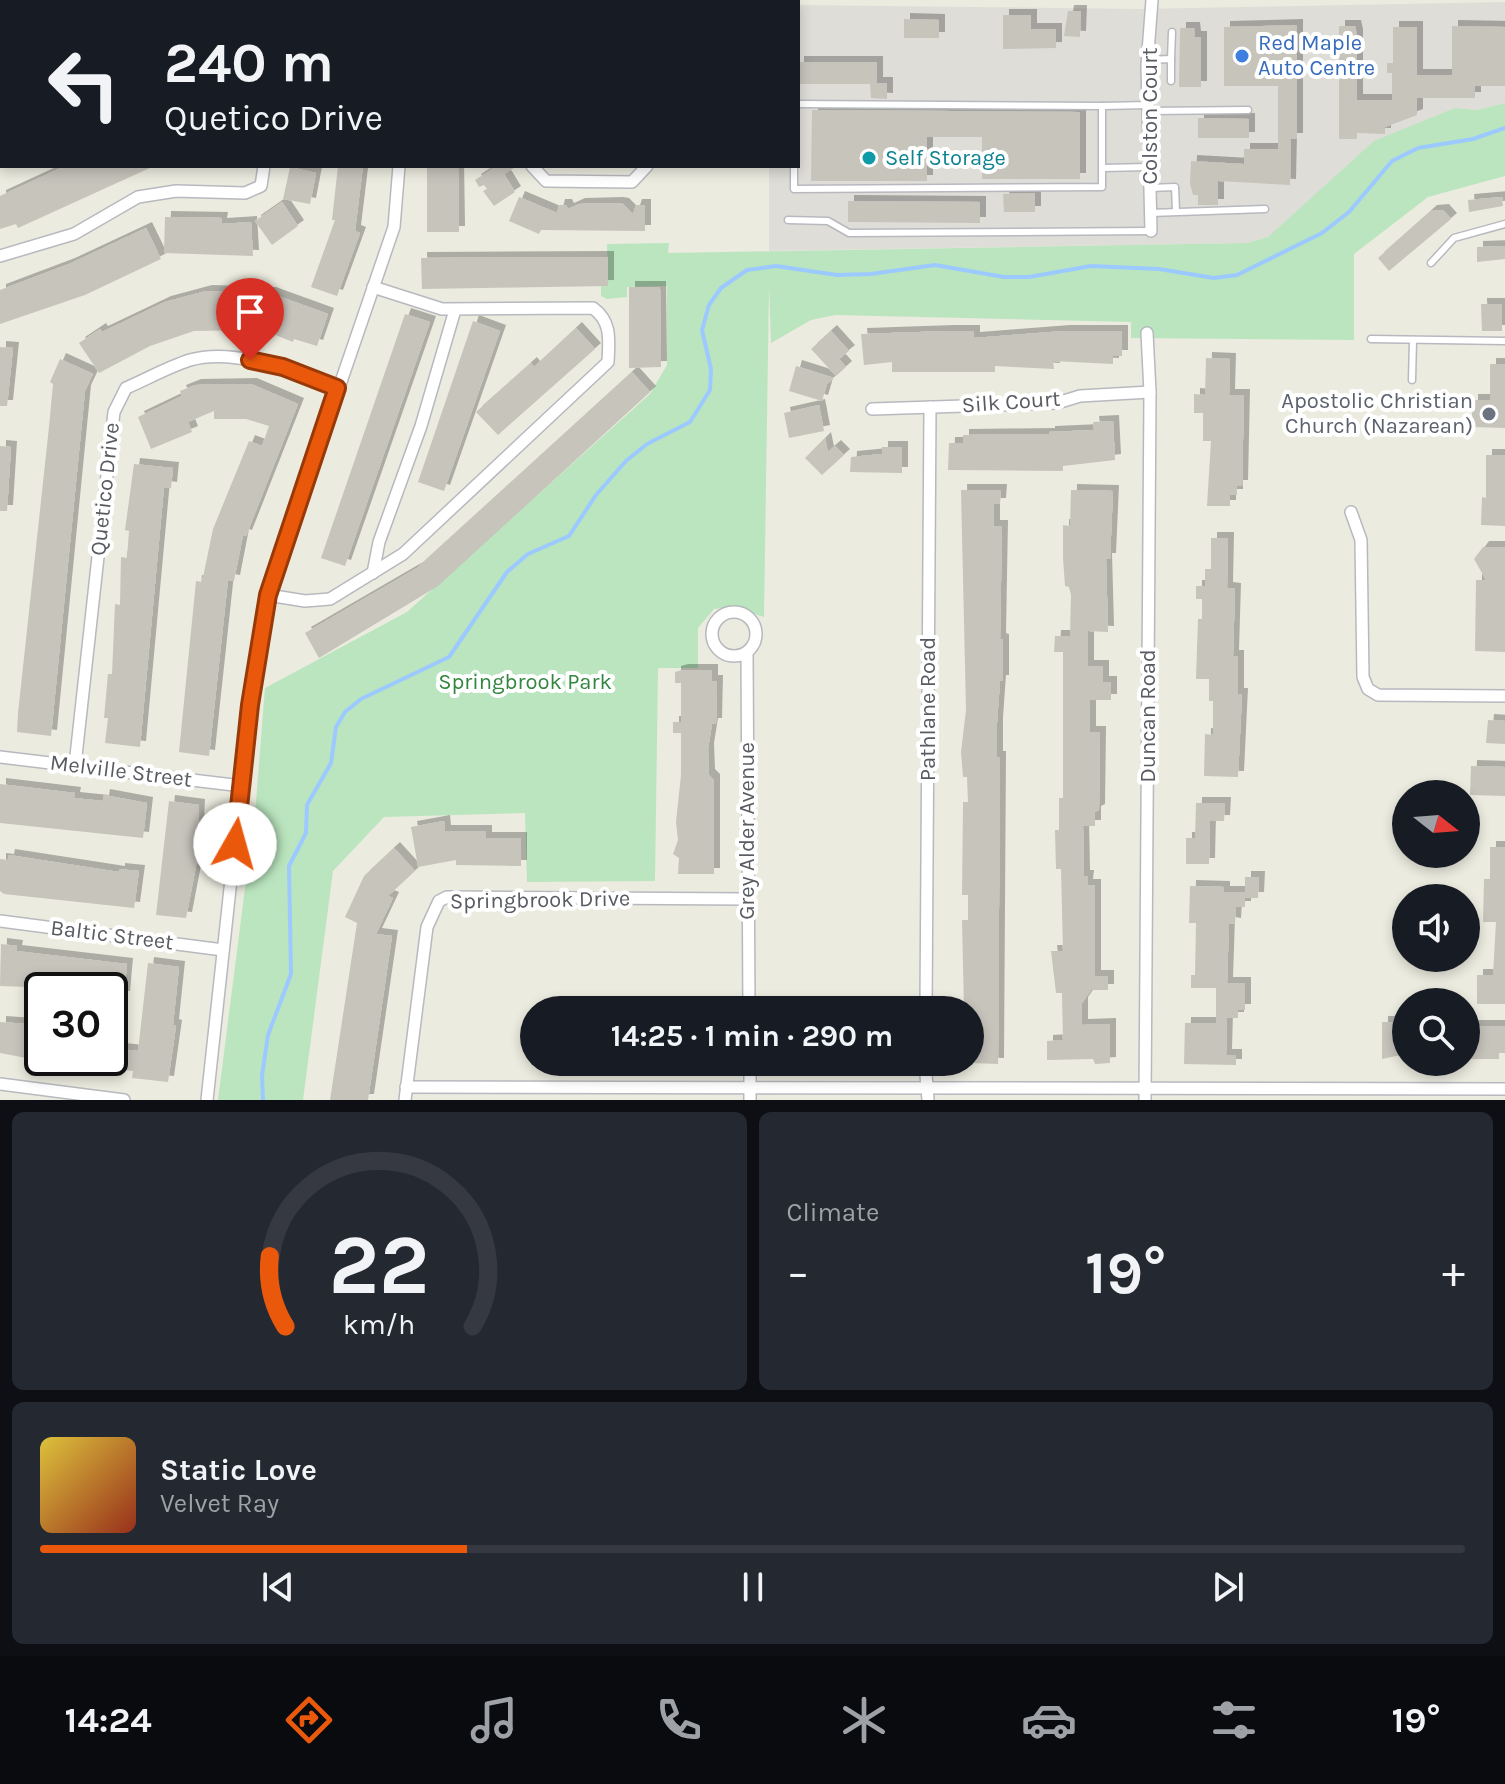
<!DOCTYPE html>
<html lang="en">
<head>
<meta charset="utf-8">
<style>
  :root { --surface:#171b24; --page:#242831; --text:#f1f3f6; --muted:#9ea1a6; --line:#363941; --accent:#ea580c }
  body { margin:0; font-family:Karla,sans-serif; background:var(--page); color:var(--text); height:100vh; display:flex; flex-direction:column; font-size:30px; white-space:nowrap }
  * { box-sizing:border-box; margin:0 }
  p { font-size:26px; color:var(--muted) }
  .icon { flex:none; width:44px; height:44px; fill:none; stroke:currentColor; stroke-width:2; stroke-linecap:round; stroke-linejoin:round }
  .map { position:relative; height:1100px; overflow:hidden }
  .side { display:flex; flex-direction:column; gap:12px; padding:12px; background:#0d0f14; flex:1 }
  .side>* { flex:none }
  .guide { position:absolute; left:0px; top:0px; width:800px; height:168px; box-shadow:0 4px 12px #0003; background:#171b24; color:var(--text); overflow:hidden }
  .needle { width:52px; rotate:107deg }
  .fabs { position:absolute; left:1392px; top:780px; display:grid; gap:16px }
  .fabs a { display:grid; place-items:center; width:88px; height:88px; border-radius:50%; background:var(--surface); box-shadow:0 4px 12px #0003; font-size:40px }
  .speed { position:absolute; left:24px; top:972px; display:flex; gap:16px; font-size:40px; font-weight:700; text-align:center }
  .speed>* { display:grid; place-content:center; width:104px; height:104px; border-radius:50%; background:var(--surface); box-shadow:0 4px 12px #0003; line-height:1 }
  .speed .limit { border:4px solid #111; border-radius:12px; background:#fff; color:#111 }
  .pin { position:absolute; display:grid; place-items:center; width:68px; height:68px; color:#fff; margin:-82px -34px; border-radius:50% 50% 50% 0; rotate:-45deg; box-shadow:0 0 8px #0007 }
  .pin .icon { rotate:45deg }
  .me { position:absolute; width:88px; margin:-44px; rotate:7deg; stroke-linejoin:round; filter:drop-shadow(0 0 6px #0008) }
  .turn { display:flex; align-items:center; gap:28px; height:168px; padding:0 32px; font-size:36px }
  .turn .icon { width:104px; height:104px; stroke-width:2.5 }
  .turn b { display:block; font-size:56px; line-height:68px }
  .big { font-size:60px; font-weight:700; line-height:1.1 }
  .side .widget { flex:1; display:flex; flex-direction:column; justify-content:center; gap:12px; min-width:0; padding:0 28px; border-radius:12px; background:var(--page) }
  .side .dial { align-items:center; gap:0 }
  .dial svg { height:208px; overflow:visible; fill:none; stroke:var(--line); stroke-width:7; stroke-linecap:round; text-anchor:middle }
  .dial text { fill:var(--text); stroke:none }
  .song { display:flex; align-items:center; gap:24px }
  .cover { width:96px; height:96px; border-radius:12px; background:linear-gradient(135deg,hsl(50 70% 55%),hsl(10 70% 35%)) }
  .played { height:8px; border-radius:4px; background:linear-gradient(90deg,var(--accent) 30%,var(--line) 30%) }
  .keys { display:flex; justify-content:space-around; direction:ltr }
  .heat { display:flex; justify-content:space-between; align-items:center; font-size:44px; direction:ltr }
  .side .tiles { flex:1; display:grid; gap:12px; grid-template-columns:1fr 1fr }
  .widget:last-child { grid-column:span 2 }
  .trip { position:absolute; left:520px; top:996px; width:464px; height:80px; border-radius:40px; background:var(--surface); box-shadow:0 4px 12px #0003; font-weight:700; line-height:80px; text-align:center }
  .dock { display:flex; height:128px; justify-content:space-around; align-items:center; background:#090b0e; color:var(--muted) }
  .dock .icon { width:56px; height:56px }
  .dock .on { color:var(--accent) }
  .dock b { font-size:36px; color:var(--text) }
  .map>svg:first-child { display:block }
  .industrial { fill:#dfddd7 }
  .green { fill:#bae5be }
  .lines { fill:none; stroke-linecap:round; stroke-linejoin:round }
  .stream { stroke:#9cc9ff; stroke-width:4 }
  .building { fill:#c7c4bc; filter:url(#shadow) }
  .lane-casing { stroke:#b7b9bf; stroke-width:9 }
  .street-casing { stroke:#b7b9bf; stroke-width:14 }
  .lane { stroke:#fff; stroke-width:6 }
  .street { stroke:#fff; stroke-width:11 }
  .route-casing { stroke:#983908; stroke-width:20 }
  .route { stroke:#ea580c; stroke-width:14 }
  .shop-dot { fill:#3f7fe0; stroke:#fff; stroke-width:3 }
  .culture-dot { fill:#0f9aa8; stroke:#fff; stroke-width:3 }
  .worship-dot { fill:#6b7280; stroke:#fff; stroke-width:3 }
  .labels { text-anchor:middle; dominant-baseline:central; stroke-width:8; stroke-linejoin:round; paint-order:stroke }
  .shop-label { font-size:22px; fill:#366cbe; stroke:#fff; text-anchor:start }
  .street-label { font-size:22px; fill:#585b61; stroke:#fff }
  .culture-label { font-size:22px; fill:#0d838f; stroke:#fff; text-anchor:start }
  .worship-label { font-size:22px; fill:#5b616d; stroke:#fff; text-anchor:end }
  .park-label { font-size:22px; fill:#32863f; stroke:#fff }
</style>
</head>
<body>
<div class="map">
<svg width="1505" height="1100" viewBox="0 0 1505 1100">
  <defs>
    <filter id="shadow"><feDropShadow dx="6" dy="-6" stdDeviation="0" flood-color="#0004"/></filter>
  </defs>
  <rect width="100%" height="100%" fill="#ecebdf"/>
  <polygon class="industrial" points="1505,2 1505,103 1477,110 1455,108 1305,207 1268,237 1247,243 769,251 769,166 798,166 798,5 1140,9"/>
  <polygon class="green" points="1505,103 1505,176 1428,197 1354,254 1354,340 1131,338 1131,322 835,315 811,320 771,343 769,286 764,617 732,607 714,609 698,628 698,668 658,668 655,881 527,882 525,813 384,817 333,871 303,1100 218,1100 256,802 265,688 407,612 650,394 667,365 667,286 627,287 627,297 607,299 601,296 601,286 608,285 607,244 669,243 668,253 1247,243 1268,237 1374,141 1455,108 1477,110"/>
  <g class="lines">
    <polyline class="stream" points="263,1100 262,1076 268,1035 291,974 289,866 306,833 307,805 331,763 336,727 345,712 361,699 449,657 507,572 528,554 569,536 596,495 626,461 647,444 690,422 710,390 711,369 702,330 709,305 721,288 747,270 776,266 837,275 871,274 935,265 1004,277 1029,277 1091,266 1159,269 1214,278 1237,275 1322,233 1349,212 1392,161 1418,148 1473,139 1505,128"/>
  </g>
  <g class="building">
    <polygon points="1068,11 1081,11 1080,37 1064,36"/>
    <polygon points="1003,15 1031,15 1031,29 1056,29 1056,48 1003,49"/>
    <polygon points="904,19 939,20 939,38 904,38"/>
    <polygon points="1297,25 1297,139 1291,139 1290,185 1218,181 1218,205 1198,205 1198,195 1193,195 1190,184 1191,161 1244,164 1244,149 1278,149 1278,86 1224,86 1224,27"/>
    <polygon points="1339,26 1355,26 1357,35 1357,100 1392,100 1392,73 1387,73 1387,63 1393,63 1393,27 1417,27 1417,75 1452,75 1452,26 1505,27 1505,86 1475,86 1475,98 1417,98 1417,115 1385,127 1385,134 1357,133 1357,139 1339,139"/>
    <polygon points="1180,28 1194,28 1195,37 1201,37 1201,87 1179,87"/>
    <polygon points="798,62 877,62 877,83 887,83 887,99 871,98 870,84 798,84"/>
    <polygon points="812,110 1080,112 1080,179 982,179 982,137 927,137 927,181 811,181"/>
    <polygon points="1198,118 1249,119 1249,138 1198,138"/>
    <polygon points="65,166 152,167 18,228 16,224 0,229 0,196"/>
    <polygon points="338,166 363,166 355,231 360,233 337,296 311,287 335,220 332,220"/>
    <polygon points="427,166 458,166 459,232 427,232"/>
    <polygon points="497,166 517,166 504,174 515,192 494,206 483,191 487,189 484,185 479,187 475,180"/>
    <polygon points="290,167 316,173 310,204 283,199"/>
    <polygon points="1035,193 1035,212 1004,212 1003,194"/>
    <polygon points="519,197 557,213 559,205 566,205 568,209 579,204 617,203 623,204 633,214 636,205 645,205 645,231 541,230 539,234 509,221"/>
    <polygon points="1502,197 1503,206 1469,212 1468,200"/>
    <polygon points="848,201 980,202 980,223 848,222"/>
    <polygon points="282,202 298,226 272,245 255,221"/>
    <polygon points="1443,210 1451,219 1389,271 1378,258 1431,211"/>
    <polygon points="165,217 222,218 221,224 251,222 253,256 164,253"/>
    <polygon points="146,228 161,259 85,295 0,324 0,290 69,264"/>
    <polygon points="1505,246 1505,259 1477,262 1477,247"/>
    <polygon points="608,257 608,286 422,289 421,258"/>
    <polygon points="629,287 660,287 661,367 629,368"/>
    <polygon points="206,291 270,293 328,314 317,346 294,339 293,342 263,330 194,331 150,346 99,373 79,343 100,329 102,332 165,302"/>
    <polygon points="1481,304 1502,304 1502,331 1482,331"/>
    <polygon points="405,314 430,322 345,566 321,558"/>
    <polygon points="473,321 500,331 444,491 418,482"/>
    <polygon points="576,328 595,349 498,435 476,412 531,363 534,367"/>
    <polygon points="831,331 849,351 839,359 846,367 836,376 811,349"/>
    <polygon points="948,331 974,331 974,338 1064,331 1122,331 1122,356 1113,356 1113,364 1053,361 1054,369 995,366 995,372 892,372 892,362 864,365 861,334"/>
    <polygon points="0,347 13,348 7,406 0,406"/>
    <polygon points="1206,358 1230,359 1229,395 1244,395 1242,486 1237,486 1237,495 1230,495 1230,506 1207,506 1211,441 1203,441 1203,413 1194,413 1194,394 1205,395"/>
    <polygon points="60,359 93,374 85,391 51,736 17,732 18,713 49,427 53,384 50,382"/>
    <polygon points="1490,364 1505,364 1505,428 1472,427 1472,400 1490,400"/>
    <polygon points="796,366 834,378 827,384 822,401 789,391"/>
    <polygon points="632,372 650,392 438,586 319,658 305,633 417,568"/>
    <polygon points="251,384 298,404 246,536 243,535 234,581 228,580 209,756 179,752 196,581 202,582 213,529 249,441 262,446 269,426 246,419 214,419 214,411 188,422 192,432 151,449 138,417 182,396 180,391 195,385"/>
    <polygon points="819,405 824,431 789,438 784,413"/>
    <polygon points="1113,421 1115,460 1063,466 1063,471 948,470 949,443 963,443 963,435 1049,434 1049,432 1094,430 1093,422"/>
    <polygon points="825,438 828,452 835,446 844,455 822,475 805,458"/>
    <polygon points="0,446 11,447 7,511 0,511"/>
    <polygon points="882,447 902,447 902,473 850,472 851,457 882,454"/>
    <polygon points="1486,455 1505,455 1505,526 1481,525 1482,497 1486,498"/>
    <polygon points="134,464 173,468 171,488 164,487 140,747 105,743 108,718 104,718 108,674 112,674 115,604 120,605 121,557 127,558 129,531 125,530"/>
    <polygon points="961,490 1001,490 1000,504 994,504 994,526 1002,526 1000,639 1003,640 1003,681 1000,681 997,723 997,757 1000,757 998,1064 970,1063 970,1010 964,1010 962,920 968,920 968,895 962,895 963,802 968,802 967,777 963,777 961,752 966,710"/>
    <polygon points="1071,490 1113,491 1110,559 1106,559 1108,632 1088,631 1088,666 1103,666 1103,682 1111,682 1111,700 1090,700 1090,732 1100,732 1099,810 1095,812 1095,826 1083,826 1084,876 1088,876 1087,885 1095,885 1095,976 1108,976 1108,990 1091,990 1082,1003 1082,1025 1110,1024 1110,1063 1095,1064 1093,1059 1047,1060 1047,1041 1063,1040 1062,993 1056,993 1051,951 1063,951 1061,869 1056,869 1055,830 1059,830 1059,798 1063,798 1063,652 1054,652 1055,636 1070,636 1071,595 1069,587 1065,586 1063,558 1063,525 1070,526"/>
    <polygon points="1211,538 1228,538 1227,588 1235,589 1233,656 1238,656 1238,694 1242,694 1238,777 1204,776 1205,734 1213,735 1213,701 1209,701 1209,679 1196,679 1198,619 1202,619 1202,599 1196,599 1196,586 1205,586 1205,569 1211,569"/>
    <polygon points="1483,547 1505,547 1505,652 1475,651 1476,580 1486,580 1474,559"/>
    <polygon points="682,670 712,670 712,681 717,681 716,724 712,724 708,749 709,775 714,780 714,874 678,874 679,858 673,854 678,840 676,822 681,775 681,733 673,733 673,722 681,722 681,683 675,683 675,672"/>
    <polygon points="1488,720 1505,721 1505,744 1486,743"/>
    <polygon points="1471,766 1505,767 1505,796 1470,795"/>
    <polygon points="0,784 75,793 74,798 103,801 104,795 147,803 143,838 0,823"/>
    <polygon points="169,801 199,805 196,866 186,918 156,915"/>
    <polygon points="1196,803 1225,803 1224,821 1210,821 1209,864 1186,864 1186,838 1195,838"/>
    <polygon points="444,821 445,831 486,831 486,838 521,838 521,866 456,865 456,860 418,867 411,827"/>
    <polygon points="1490,847 1505,847 1505,1004 1477,1004 1477,975 1493,975 1496,922 1483,922 1484,879 1490,879"/>
    <polygon points="394,848 415,871 388,896 393,898 376,934 392,936 368,1100 330,1100 357,923 345,917 364,876"/>
    <polygon points="9,855 119,872 119,869 139,871 134,908 4,894 0,891 0,859 8,860"/>
    <polygon points="1245,877 1259,877 1258,898 1245,898 1245,907 1236,907 1235,924 1229,923 1227,983 1245,983 1245,1010 1238,1010 1238,1018 1227,1018 1226,1055 1236,1055 1236,1065 1184,1064 1185,1023 1216,1023 1216,988 1191,988 1191,975 1195,975 1196,923 1189,923 1190,886 1224,887 1224,892 1245,892"/>
    <polygon points="1,944 17,946 16,951 127,964 124,997 110,996 110,990 0,986"/>
    <polygon points="148,963 179,967 173,1025 176,1026 168,1082 132,1078 133,1071 85,1065 85,1058 110,1058 110,1048 138,1051"/>
    <polygon points="0,1022 42,1025 42,1061 0,1053"/>
    <polygon points="1382,1022 1406,1022 1406,1054 1382,1059"/>
    <polygon points="1466,1026 1505,1026 1505,1053 1499,1053 1499,1059 1466,1059"/>
  </g>
  <g class="lines">
    <defs>
      <g id="lane">
        <polyline points="1171,59 1172,32"/>
        <polyline points="1148,60 1171,59 1171,81"/>
        <polyline points="798,104 1102,106"/>
        <polyline points="1149,111 1248,110"/>
        <polyline points="794,166 794,189 1102,187 1102,106 1148,105"/>
        <polyline points="1102,168 1149,167"/>
        <polyline points="1150,188 1175,187 1176,211"/>
        <polyline points="1150,213 1265,209"/>
        <polyline points="788,220 828,221 849,233 1151,231"/>
        <polyline points="1431,263 1454,238 1505,224"/>
        <polyline points="1371,339 1505,341"/>
        <polyline points="1412,380 1413,340"/>
      </g>
      <g id="street">
        <polyline points="398,0 398,2"/>
        <polyline points="263,2 263,0"/>
        <polyline points="529,2 529,0"/>
        <polyline points="661,2 662,0"/>
        <polyline points="0,92 2,91"/>
        <polyline points="532,166 546,181 632,182 647,166"/>
        <polyline points="1151,231 1147,65 1152,0"/>
        <polyline points="0,256 74,234 138,197 176,191 245,193 261,186 264,166"/>
        <polyline points="872,409 1057,403 1080,396 1150,392"/>
        <polyline points="1351,512 1361,540 1363,677 1368,689 1378,695 1505,696"/>
        <polyline points="373,573 379,542 421,426 455,310"/>
        <path d="M 268,595 L 305,601 L 330,599 L 403,554 L 608,362 C 609,340 612,322 593,308 L 442,309 L 373,287"/>
        <circle cx="734" cy="634" r="22"/>
        <polyline points="747,652 749,1010"/>
        <polyline points="0,757 242,786"/>
        <path d="M 75,765 L 114,412 L 126,388 C 147,379 168,367 190,360 C 235,347 295,372 337,388"/>
        <polyline points="0,921 223,950"/>
        <polyline points="926,1010 930,407"/>
        <polyline points="750,1062 750,1100"/>
        <polyline points="925,1062 928,1100"/>
        <polyline points="0,1084 124,1100"/>
        <polyline points="406,1087 1505,1089"/>
        <polyline points="207,1100 250,705 268,595 394,227 399,166"/>
        <polyline points="405,1100 427,927 439,901 447,897 747,899"/>
        <polyline points="1145,1100 1150,392 1147,333"/>
      </g>
    </defs>
    <use href="#lane" class="lane-casing"/>
    <use href="#street" class="street-casing"/>
    <use href="#lane" class="lane"/>
    <use href="#street" class="street"/>
  </g>
  <g class="lines">
    <defs>
      <polyline id="route" points="235,844 250,705 268,595 337,388 283,367 250,360"/>
    </defs>
    <use href="#route" class="route-casing"/>
    <use href="#route" class="route"/>
  </g>
  <circle class="shop-dot" cx="1242" cy="56" r="8"/>
  <circle class="culture-dot" cx="869" cy="158" r="8"/>
  <circle class="worship-dot" cx="1489" cy="414" r="8"/>
  <g class="labels">
    <g class="shop-label">
      <text x="1258" y="43">Red Maple<tspan x="1258" dy="25">Auto Centre</tspan></text>
    </g>
    <g class="street-label">
      <text transform="translate(1150 116) rotate(-90)">Colston Court</text>
      <text transform="translate(1011 402) rotate(-4)">Silk Court</text>
      <text transform="translate(105 489) rotate(-84)">Quetico Drive</text>
      <text transform="translate(928 709) rotate(-90)">Pathlane Road</text>
      <text transform="translate(1148 716) rotate(-90)">Duncan Road</text>
      <text transform="translate(121 771) rotate(7)">Melville Street</text>
      <text transform="translate(747 831) rotate(-90)">Grey Alder Avenue</text>
      <text transform="translate(540 900) rotate(-1)">Springbrook Drive</text>
      <text transform="translate(112 935) rotate(7)">Baltic Street</text>
    </g>
    <g class="culture-label">
      <text x="885" y="158">Self Storage</text>
    </g>
    <g class="worship-label">
      <text x="1473" y="401">Apostolic Christian<tspan x="1473" dy="25">Church (Nazarean)</tspan></text>
    </g>
    <g class="park-label">
      <text x="525" y="682">Springbrook Park</text>
    </g>
  </g>
</svg>
<div class="fabs">
<a><svg class="needle" viewBox="-14 -14 28 28"><path d="M0-13l5 13h-10z" fill="#e53935"/><path d="M0 13l5-13h-10z" fill="#9ea1a6"/></svg></a>
<a><svg class="icon" aria-label="sound" viewBox="0 0 24 24"><path d="M4 9h4l5-4v14l-5-4H4zM17 9q2 3 0 6"/></svg></a>
<a><svg class="icon" aria-label="search" viewBox="0 0 24 24"><circle cx="10" cy="10" r="6"/><path d="M15 15l6 6"/></svg></a>
</div>
<div class="speed"><div class="limit">30</div></div>
<div class="pin" style="left:250px;top:360px;background:#d93025"><svg class="icon" aria-label="arrive" viewBox="0 0 24 24"><path d="M6 21V4h12l-3 4 3 4H6"/></svg></div>
<svg class="me" style="left:235px;top:844px" viewBox="-20 -20 40 40"><circle r="19" fill="#fff"/><path d="M0-13L10 11 0 6-10 11z" fill="#ea580c"/></svg>
<div class="trip">14:25 · 1 min · 290 m</div>
<div class="guide">
<div class="turn"><svg class="icon" aria-label="left" viewBox="0 0 24 24"><path d="M17 20v-9H6M10 6l-5 5 5 5"/></svg><div><b>240 m</b>Quetico Drive</div></div>
</div>
</div>
<section class="side">
<div class="tiles">
<div class="widget dial"><svg viewBox="0 0 100 80">
<path d="M14 69A42 42 0 1 1 86 69"/>
<path d="M14 69A42 42 0 0 1 8 42" stroke="#ea580c"/>
<text x="50" y="56" font-size="32" font-weight="700">22</text>
<text x="50" y="72" font-size="11">km/h</text>
</svg></div>
<div class="widget"><p>Climate</p>
<div class="heat"><a>−</a><b class="big">19°</b><a>+</a></div>
</div>
<div class="widget">
<div class="song"><i class="cover"></i><div><b>Static Love</b><p>Velvet Ray</p></div></div>
<div class="played"></div>
<div class="keys"><svg class="icon" aria-label="previous" viewBox="0 0 24 24"><path d="M18 5L8 12l10 7zM5 5v14"/></svg><svg class="icon" aria-label="pause" viewBox="0 0 24 24"><path d="M8 5v14M16 5v14"/></svg><svg class="icon" aria-label="next" viewBox="0 0 24 24"><path d="M6 5l10 7-10 7zM19 5v14"/></svg></div>
</div>
</div>
</section>
<nav class="dock">
<b>14:24</b>
<svg class="icon on" aria-label="directions" viewBox="0 0 24 24"><path d="M12 3l9 9-9 9-9-9zM9 14v-3h6M13 9l2 2-2 2"/></svg>
<svg class="icon" aria-label="music" viewBox="0 0 24 24"><path d="M9 18V5l10-2v13"/><circle cx="6" cy="18" r="3"/><circle cx="16" cy="16" r="3"/></svg>
<svg class="icon" aria-label="phone" viewBox="0 0 24 24"><path d="M5 4h4l2 5-3 2q2 4 5 5l2-3 5 2v4C11 20 4 13 5 4z"/></svg>
<svg class="icon" aria-label="climate" viewBox="0 0 24 24"><path d="M12 3v18M4 7l16 10M4 17L20 7"/></svg>
<svg class="icon" aria-label="car" viewBox="0 0 24 24"><path d="M5 17H2v-5l4-1 3-4h7l3 4 3 1v5h-3M9 17h6M6 11h13"/><circle cx="7" cy="17" r="2"/><circle cx="17" cy="17" r="2"/></svg>
<svg class="icon" aria-label="filters" viewBox="0 0 24 24"><path d="M4 7h16M4 17h16"/><circle cx="9" cy="7" r="2"/><circle cx="15" cy="17" r="2"/></svg>
<b>19°</b>
</nav>
</body>
</html>
